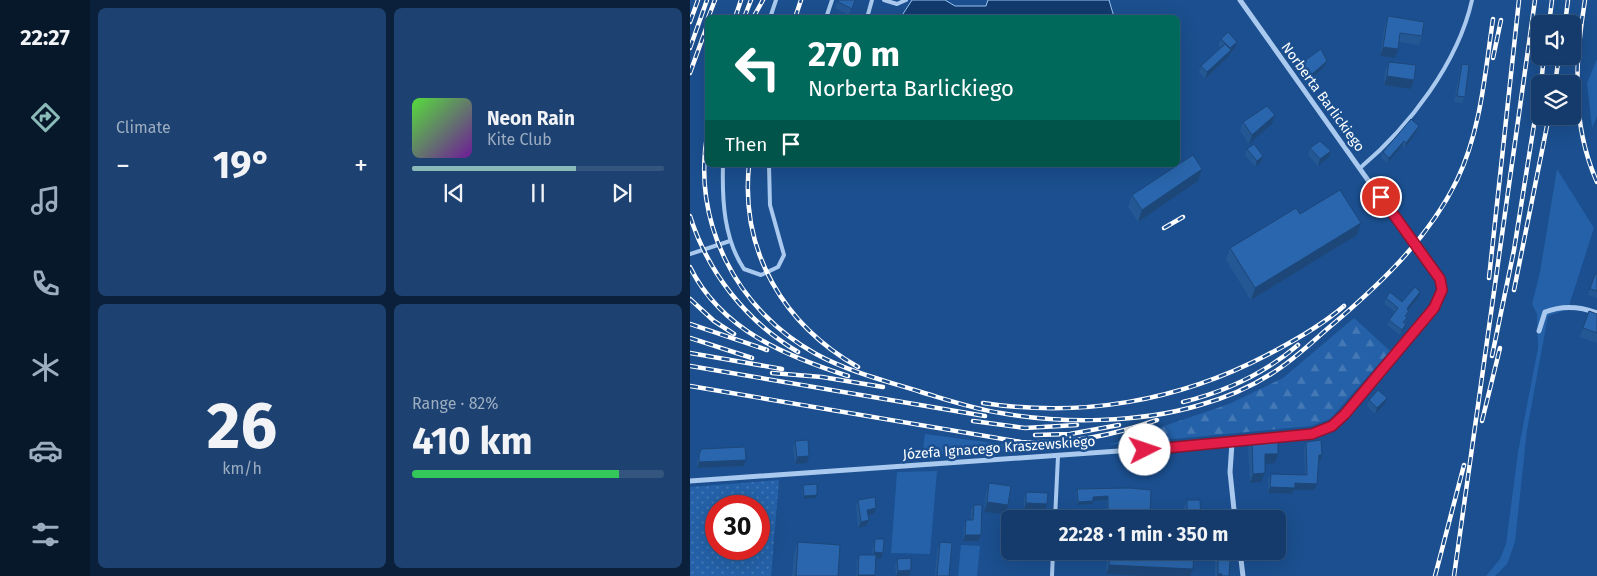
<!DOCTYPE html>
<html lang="en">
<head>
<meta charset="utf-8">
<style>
  :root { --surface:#143b6b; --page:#1d4271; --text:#f1f3f6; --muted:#9dadc1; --line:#33557e; --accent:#8bbbb9 }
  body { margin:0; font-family:"Fira Sans",sans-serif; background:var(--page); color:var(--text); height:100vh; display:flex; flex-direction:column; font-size:19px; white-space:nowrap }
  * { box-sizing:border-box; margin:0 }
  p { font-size:16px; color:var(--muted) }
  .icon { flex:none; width:28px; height:28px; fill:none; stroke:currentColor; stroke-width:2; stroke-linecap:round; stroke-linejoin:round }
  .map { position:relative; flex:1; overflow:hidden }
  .details { display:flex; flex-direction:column; gap:8px; padding:8px; background:#0b203b; width:600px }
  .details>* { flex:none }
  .top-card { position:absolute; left:15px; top:15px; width:475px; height:152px; border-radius:8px; box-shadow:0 5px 20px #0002,0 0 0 1px var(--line); background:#00695c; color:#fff; overflow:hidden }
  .fabs { position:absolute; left:841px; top:15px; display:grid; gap:10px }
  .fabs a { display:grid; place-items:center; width:50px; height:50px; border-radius:8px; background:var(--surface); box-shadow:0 5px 20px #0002,0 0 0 1px var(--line); font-size:25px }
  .speed { position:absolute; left:15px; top:495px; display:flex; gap:10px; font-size:25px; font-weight:700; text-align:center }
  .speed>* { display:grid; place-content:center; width:65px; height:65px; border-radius:50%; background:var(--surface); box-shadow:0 5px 20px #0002,0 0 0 1px var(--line); line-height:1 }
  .speed .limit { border:8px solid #d22; background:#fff; color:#111 }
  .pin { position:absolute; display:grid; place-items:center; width:42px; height:42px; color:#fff; margin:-21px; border:2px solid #fff; border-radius:50%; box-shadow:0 1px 5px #0007 }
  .me { position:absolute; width:55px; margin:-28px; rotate:86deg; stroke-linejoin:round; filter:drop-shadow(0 0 4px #0008) }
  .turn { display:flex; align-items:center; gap:18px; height:105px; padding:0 20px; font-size:22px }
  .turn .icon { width:65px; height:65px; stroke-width:2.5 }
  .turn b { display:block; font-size:35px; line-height:42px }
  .then { display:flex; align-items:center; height:48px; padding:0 20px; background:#0003; gap:10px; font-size:19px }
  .big { font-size:38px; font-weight:700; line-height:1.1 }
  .details .widget { flex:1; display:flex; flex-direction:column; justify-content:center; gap:8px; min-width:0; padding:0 18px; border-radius:8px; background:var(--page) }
  .details .dial { align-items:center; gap:0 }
  .dial b { font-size:65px; line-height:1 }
  .song { display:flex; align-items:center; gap:15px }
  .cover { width:60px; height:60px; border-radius:8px; background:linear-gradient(135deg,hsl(110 70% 55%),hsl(280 70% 35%)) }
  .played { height:5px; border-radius:2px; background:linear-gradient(90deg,var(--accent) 65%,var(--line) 65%) }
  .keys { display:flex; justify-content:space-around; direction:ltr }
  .heat { display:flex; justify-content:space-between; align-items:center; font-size:28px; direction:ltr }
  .charge { height:8px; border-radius:4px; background:linear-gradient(90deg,#34c759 82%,var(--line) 0) }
  .details .tiles { flex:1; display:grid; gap:8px; grid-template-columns:repeat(2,1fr) }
  .trip { position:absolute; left:311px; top:510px; width:285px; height:50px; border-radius:8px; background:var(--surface); box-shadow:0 5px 20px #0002,0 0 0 1px var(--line); font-weight:700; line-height:50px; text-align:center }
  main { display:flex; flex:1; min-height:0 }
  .dock { display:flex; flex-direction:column; width:90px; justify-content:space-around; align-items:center; background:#08182b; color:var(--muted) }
  .dock .icon { width:35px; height:35px }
  .dock .selected { color:var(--accent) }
  .dock b { font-size:22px; color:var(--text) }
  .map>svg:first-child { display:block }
  .green { fill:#2461a8 }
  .forest { fill:url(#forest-firs) }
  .garden { fill:url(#garden-dots); fill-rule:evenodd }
  .water { fill:#123a6d; stroke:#9cc4f0 }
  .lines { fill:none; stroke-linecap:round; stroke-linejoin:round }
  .service { stroke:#a9c9ee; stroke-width:4 }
  .minor { stroke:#a9c9ee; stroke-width:5 }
  .rail-casing { stroke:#fff; stroke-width:4.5 }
  .rail { stroke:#1b4f8f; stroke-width:2.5; stroke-dasharray:8; stroke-linecap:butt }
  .wall { fill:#245895 }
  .shaded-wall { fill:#1d4779 }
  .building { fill:#2a66ad; stroke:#1d4779 }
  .route-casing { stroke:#92132f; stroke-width:12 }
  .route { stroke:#e11d48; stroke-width:9 }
  .labels { text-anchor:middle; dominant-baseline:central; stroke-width:5; stroke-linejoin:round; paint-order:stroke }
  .street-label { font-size:14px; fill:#fff; stroke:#1b4f8f }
</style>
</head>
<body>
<main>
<nav class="dock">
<b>22:27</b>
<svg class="icon selected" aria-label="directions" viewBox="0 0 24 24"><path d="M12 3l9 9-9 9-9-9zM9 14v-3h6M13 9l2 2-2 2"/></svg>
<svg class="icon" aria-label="music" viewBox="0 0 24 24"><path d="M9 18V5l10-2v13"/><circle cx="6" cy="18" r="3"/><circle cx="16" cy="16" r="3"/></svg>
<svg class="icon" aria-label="phone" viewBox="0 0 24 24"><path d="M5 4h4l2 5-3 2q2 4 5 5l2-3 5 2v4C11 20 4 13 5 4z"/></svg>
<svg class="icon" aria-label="climate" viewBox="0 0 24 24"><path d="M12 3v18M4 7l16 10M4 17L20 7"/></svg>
<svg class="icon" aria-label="car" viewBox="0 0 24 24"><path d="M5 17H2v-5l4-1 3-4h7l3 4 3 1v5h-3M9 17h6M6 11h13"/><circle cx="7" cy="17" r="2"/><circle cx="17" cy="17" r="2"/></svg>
<svg class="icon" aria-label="filters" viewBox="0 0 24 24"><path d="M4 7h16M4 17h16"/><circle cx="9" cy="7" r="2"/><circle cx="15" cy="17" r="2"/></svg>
</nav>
<section class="details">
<div class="tiles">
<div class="widget"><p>Climate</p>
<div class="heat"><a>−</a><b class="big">19°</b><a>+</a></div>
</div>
<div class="widget">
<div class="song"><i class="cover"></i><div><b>Neon Rain</b><p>Kite Club</p></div></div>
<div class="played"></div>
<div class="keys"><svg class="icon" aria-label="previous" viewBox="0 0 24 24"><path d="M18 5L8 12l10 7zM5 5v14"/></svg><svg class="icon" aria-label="pause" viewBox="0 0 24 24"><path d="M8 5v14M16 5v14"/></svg><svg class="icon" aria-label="next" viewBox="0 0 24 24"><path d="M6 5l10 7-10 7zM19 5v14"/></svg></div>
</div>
<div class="widget dial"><b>26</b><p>km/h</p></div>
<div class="widget"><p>Range · 82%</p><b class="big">410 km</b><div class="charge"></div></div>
</div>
</section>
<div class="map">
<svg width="907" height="576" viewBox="0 0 907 576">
  <defs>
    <pattern id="forest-firs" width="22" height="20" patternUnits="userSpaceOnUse" patternTransform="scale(1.25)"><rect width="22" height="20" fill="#2461a8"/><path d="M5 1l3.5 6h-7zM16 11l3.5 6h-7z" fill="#4579b5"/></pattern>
    <pattern id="garden-dots" width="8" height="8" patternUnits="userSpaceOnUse" patternTransform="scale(1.25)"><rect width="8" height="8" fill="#2461a8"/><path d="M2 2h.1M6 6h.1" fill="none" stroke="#4579b5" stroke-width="1.8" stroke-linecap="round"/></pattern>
  </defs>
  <rect width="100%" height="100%" fill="#1b4f8f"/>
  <g class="green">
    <polygon points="907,59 907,116 902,128 897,83"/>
    <polygon points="867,169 904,228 878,309 858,316 837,430 825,542 817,564 805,576 796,576 810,559 816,544 828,452 848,348 847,314 842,304 850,272"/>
    <polygon points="235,434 348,449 232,455"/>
    <polygon points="247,471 240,554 201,553 207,472"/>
    <polygon points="271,545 290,546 287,576 268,576"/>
  </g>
  <polygon class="forest" points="664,318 700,351 640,419 621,426 418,445 539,404 593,378"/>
  <path class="garden" d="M 89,480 L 81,576 L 0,576 L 0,487 ZM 26,506 L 69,506 L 69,549 L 26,549 Z"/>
  <polygon class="water" points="222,0 255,0 265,6 296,6 298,0 419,0 424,17 211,17"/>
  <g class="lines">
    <g class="service">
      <polyline points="194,0 207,4 216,0"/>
      <polyline points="80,18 86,0"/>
      <polyline points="136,18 142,0"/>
      <polyline points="177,18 182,0"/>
      <path d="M 33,165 C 32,201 34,239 54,269 L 71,275 L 88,267 L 94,255 L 80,205 L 79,165"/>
      <path d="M 670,168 C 719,127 768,63 782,0"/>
      <polyline points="0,254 40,241"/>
      <polyline points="365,519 368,456"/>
      <polyline points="362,576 363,551"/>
    </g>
    <g class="minor">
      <path d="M 849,331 L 855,312 C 873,305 889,306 907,313"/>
      <polyline points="542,443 540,472 545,519"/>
      <polyline points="0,481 542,443 622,434 642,426 662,405 744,308 751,295 751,283 550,0"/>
      <polyline points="550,551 553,576"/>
    </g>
    <defs>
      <g id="rail">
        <path d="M 895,0 C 885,61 881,124 907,182"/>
        <polyline points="18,18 25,0"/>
        <polyline points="45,18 51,0"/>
        <polyline points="54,18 61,0"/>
        <polyline points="63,18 73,0"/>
        <polyline points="105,18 111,0"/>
        <polyline points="0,22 8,0"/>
        <polyline points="859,24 862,0"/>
        <polyline points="875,24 878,0"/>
        <polyline points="0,48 17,0"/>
        <polyline points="803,58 811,20"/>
        <polyline points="0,73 18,23"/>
        <polyline points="851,84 854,56"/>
        <polyline points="865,84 869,56"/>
        <path d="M 18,131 C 0,221 47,311 126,354 C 159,372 196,381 231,392 C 258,400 284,409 311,413 C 373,424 450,423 510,405 C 535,398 559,388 581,374 C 601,362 618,346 636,330 C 686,288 738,240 767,180 C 791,130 795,73 803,19"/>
        <path d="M 59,165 C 50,252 94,325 168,367"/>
        <path d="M 0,216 C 18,273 56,321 108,352"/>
        <polyline points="474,228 493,217"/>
        <path d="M 0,267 C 31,330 96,356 158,376"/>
        <polyline points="799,278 829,0"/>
        <polyline points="824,290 859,116"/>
        <polyline points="0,299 24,321 44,334"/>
        <polyline points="0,324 77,350"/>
        <polyline points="0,338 62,358"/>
        <polyline points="0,353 92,369"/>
        <polyline points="802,356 824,250 850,87"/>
        <polyline points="0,366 295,416"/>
        <polyline points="82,373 132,377 193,387"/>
        <path d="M 0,386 L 331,442 C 380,444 421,436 467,420"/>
        <path d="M 493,402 C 534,392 575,373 608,345"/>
        <path d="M 293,403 C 391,418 489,401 577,355 C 604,341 631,326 654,306"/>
        <polyline points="283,421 335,428 387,425"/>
        <polyline points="792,421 810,348"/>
        <polyline points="345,435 380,434 429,425"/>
        <polyline points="745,576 774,465"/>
        <polyline points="764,576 845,0"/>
      </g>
    </defs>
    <use href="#rail" class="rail-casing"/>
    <use href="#rail" class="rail"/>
  </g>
  <g class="wall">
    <polygon points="149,0 165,0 159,15 145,8"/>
    <polygon points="698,16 732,36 729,45 709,42 705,58 690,56 695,24"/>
    <polygon points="531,39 545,48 541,52 539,56 515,79 509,72 511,66 531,47 528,45"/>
    <polygon points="637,61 635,66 619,81 608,69 610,64"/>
    <polygon points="699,62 724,80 721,89 694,85 695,71"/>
    <polygon points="772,64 775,97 772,103 764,102 770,70"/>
    <polygon points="553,122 582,124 559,144 550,131"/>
    <polygon points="729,126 727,131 715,148 712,146 697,163 691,157 693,152"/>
    <polygon points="620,148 639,157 628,166 618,155"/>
    <polygon points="557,149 573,156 571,162 565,167 555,155"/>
    <polygon points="512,169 508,181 448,222 438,207 442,195"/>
    <polygon points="667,235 561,300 536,260 540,248"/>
    <polygon points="905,274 907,275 907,298 898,295"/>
    <polygon points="729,297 718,310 714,329 710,335 697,325 699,320 705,312 694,303 696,298 712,302"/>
    <polygon points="899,311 907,314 907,343 890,337"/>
    <polygon points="679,400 694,405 685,414 677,406"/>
    <polygon points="562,440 585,463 575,463 575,473 571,482 560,483 558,449"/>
    <polygon points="105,441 119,456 117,463 105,464 103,447"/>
    <polygon points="616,442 630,461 628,461 627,484 624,490 604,490 602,494 578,493 578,480 581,474 615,475 614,448"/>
    <polygon points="11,449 54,466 7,468 7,461"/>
    <polygon points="299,483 315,514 294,512 296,492"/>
    <polygon points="113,485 126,498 113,499 112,488"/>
    <polygon points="439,488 460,516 459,519 416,518 417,500 403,501 402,504 387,505 386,493 387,489"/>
    <polygon points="336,492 355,510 334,509 334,498"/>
    <polygon points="168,500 184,514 178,515 176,526 168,528 166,506"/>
    <polygon points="497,500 511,519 493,519 493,510"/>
    <polygon points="284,505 291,535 289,541 273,541 274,526 276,520 281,520 281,511"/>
    <polygon points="185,539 193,553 191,559 186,558 185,576 166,576 167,561 169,555 182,555 183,545"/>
    <polygon points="108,542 148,576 102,576 104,553"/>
    <polygon points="250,542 259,576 245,576 247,551"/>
    <polygon points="417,551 504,551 500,576 452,576 416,574"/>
    <polygon points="519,551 537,551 537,558 539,576 525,576 525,557 519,556"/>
    <polygon points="207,559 219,576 206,576 205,565"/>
  </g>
  <g class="shaded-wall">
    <polygon points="547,42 545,48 541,52 539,56 515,79 517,72"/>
    <polygon points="693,47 708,49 705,58 690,56"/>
    <polygon points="637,61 635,66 619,81 621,75"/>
    <polygon points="697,76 724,80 721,89 694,85"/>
    <polygon points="585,115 582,124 559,144 562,135"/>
    <polygon points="729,126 727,131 715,148 716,143"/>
    <polygon points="714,141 712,146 697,163 699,158"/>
    <polygon points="641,151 639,157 628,166 630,159"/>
    <polygon points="573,156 571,162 565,167 567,161"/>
    <polygon points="512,169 508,181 448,222 452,210"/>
    <polygon points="671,223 667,235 561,300 565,288"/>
    <polygon points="730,292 729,297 716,312 718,307"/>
    <polygon points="716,324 714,329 710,335 712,330"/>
    <polygon points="697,398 694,405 685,414 687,408"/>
    <polygon points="575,454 588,454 585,463 572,464"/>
    <polygon points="629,455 632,455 630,461 627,461"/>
    <polygon points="119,456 117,463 105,464 107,457"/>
    <polygon points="56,460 54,466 7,468 9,462"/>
    <polygon points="575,473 571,482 560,483 563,474"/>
    <polygon points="605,483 627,484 624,490 604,490 602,494 578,493 580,487"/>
    <polygon points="127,495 126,498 113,499 114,496"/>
    <polygon points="418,496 417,500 403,501 402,504 387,505 388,502 403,497"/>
    <polygon points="297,502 318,505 315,514 294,512"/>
    <polygon points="336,503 357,504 355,510 334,509"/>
    <polygon points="186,508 184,514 175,516 177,510"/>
    <polygon points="418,514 460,516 459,519 416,518"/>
    <polygon points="179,520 176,526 168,528 171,522"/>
    <polygon points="275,535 291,535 289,541 273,541"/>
    <polygon points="521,551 527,551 525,557 519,556"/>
    <polygon points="184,552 193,553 191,559 182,558"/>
    <polygon points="419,565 503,569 500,576 452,576 416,574"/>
    <polygon points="221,570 219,576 206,576 208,571"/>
    <polygon points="528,574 532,574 531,576 527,576"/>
    <polygon points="168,575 185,575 185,576 167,576"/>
  </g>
  <g class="building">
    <polygon points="149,0 165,0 162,9 148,2"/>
    <polygon points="698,16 734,22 732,36 710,33 708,49 693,47"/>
    <polygon points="538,32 547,42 540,48 531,39"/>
    <polygon points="535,44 541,50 517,72 511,66"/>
    <polygon points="631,49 637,61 621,75 610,64"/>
    <polygon points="699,62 726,65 724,80 697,76"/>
    <polygon points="772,64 779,65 775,97 767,96"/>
    <polygon points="577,106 585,115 562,135 553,122"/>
    <polygon points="721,119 729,126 716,143 714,141 699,158 693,152"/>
    <polygon points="630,141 641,151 630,159 620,148"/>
    <polygon points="564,144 573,156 567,161 557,149"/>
    <polygon points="503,155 512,169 452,210 442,195"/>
    <polygon points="650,190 671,223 565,288 540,248 606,208 610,214"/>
    <polygon points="905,274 907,275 907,291 900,289"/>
    <polygon points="725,287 730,292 718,307 717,310 719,311 715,316 717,318 713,322 716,324 712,330 699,320 708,308 696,298 700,292 712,302"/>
    <polygon points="899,311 907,314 907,333 893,328"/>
    <polygon points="688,390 697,398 687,408 679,400"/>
    <polygon points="588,438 588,454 575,454 575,473 563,474 562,440"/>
    <polygon points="118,440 119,456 107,457 105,441"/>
    <polygon points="631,440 632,455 629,455 627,484 605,483 605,488 580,487 581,474 617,475 616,442"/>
    <polygon points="55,447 56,460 9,462 9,455 11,449"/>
    <polygon points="299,483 321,486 318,505 297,502"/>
    <polygon points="127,484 127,495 114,496 113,485"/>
    <polygon points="439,488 461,490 460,516 418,514 418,496 403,497 403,501 388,502 387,489"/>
    <polygon points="336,492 358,493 357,504 336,503"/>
    <polygon points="185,497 186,508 177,510 179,520 171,522 168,500"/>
    <polygon points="497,500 510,500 511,519 497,519"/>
    <polygon points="284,505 292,505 291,535 275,535 276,520 283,520"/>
    <polygon points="185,539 194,539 193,553 184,552"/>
    <polygon points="108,542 150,545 148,576 106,576"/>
    <polygon points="250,542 262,543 259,576 247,576"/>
    <polygon points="420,551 504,551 503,569 419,565"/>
    <polygon points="528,551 537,551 537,558 540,560 539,576 532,576 532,574 528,574"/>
    <polygon points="169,555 186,555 185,575 168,575"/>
    <polygon points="221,558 221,570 208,571 207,559"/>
  </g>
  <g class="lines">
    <defs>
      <polyline id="route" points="455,450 622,434 642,426 655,414 744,308 752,290 750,279 691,197"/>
    </defs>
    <use href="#route" class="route-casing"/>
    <use href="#route" class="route"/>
  </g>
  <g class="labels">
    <g class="street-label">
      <text transform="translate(633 97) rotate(54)">Norberta Barlickiego</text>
      <text transform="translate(309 448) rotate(-4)">Józefa Ignacego Kraszewskiego</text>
    </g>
  </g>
</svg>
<div class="fabs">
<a><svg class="icon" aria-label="sound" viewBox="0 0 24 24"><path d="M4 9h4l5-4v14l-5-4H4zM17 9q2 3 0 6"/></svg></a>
<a><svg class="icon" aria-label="layers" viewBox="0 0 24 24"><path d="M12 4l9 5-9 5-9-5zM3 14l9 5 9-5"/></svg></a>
</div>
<div class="speed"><div class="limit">30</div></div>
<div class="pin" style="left:691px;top:197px;background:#d93025"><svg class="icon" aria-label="arrive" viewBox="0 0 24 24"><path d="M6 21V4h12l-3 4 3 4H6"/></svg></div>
<svg class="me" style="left:455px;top:450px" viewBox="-20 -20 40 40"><circle r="19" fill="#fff"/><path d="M0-13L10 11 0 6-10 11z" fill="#e11d48"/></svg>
<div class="trip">22:28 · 1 min · 350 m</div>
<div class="top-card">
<div class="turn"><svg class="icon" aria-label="left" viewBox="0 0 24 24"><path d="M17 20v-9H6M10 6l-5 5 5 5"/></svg><div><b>270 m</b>Norberta Barlickiego</div></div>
<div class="then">Then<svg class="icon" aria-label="arrive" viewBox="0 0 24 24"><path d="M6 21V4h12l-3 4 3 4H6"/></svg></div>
</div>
</div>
</main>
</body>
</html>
